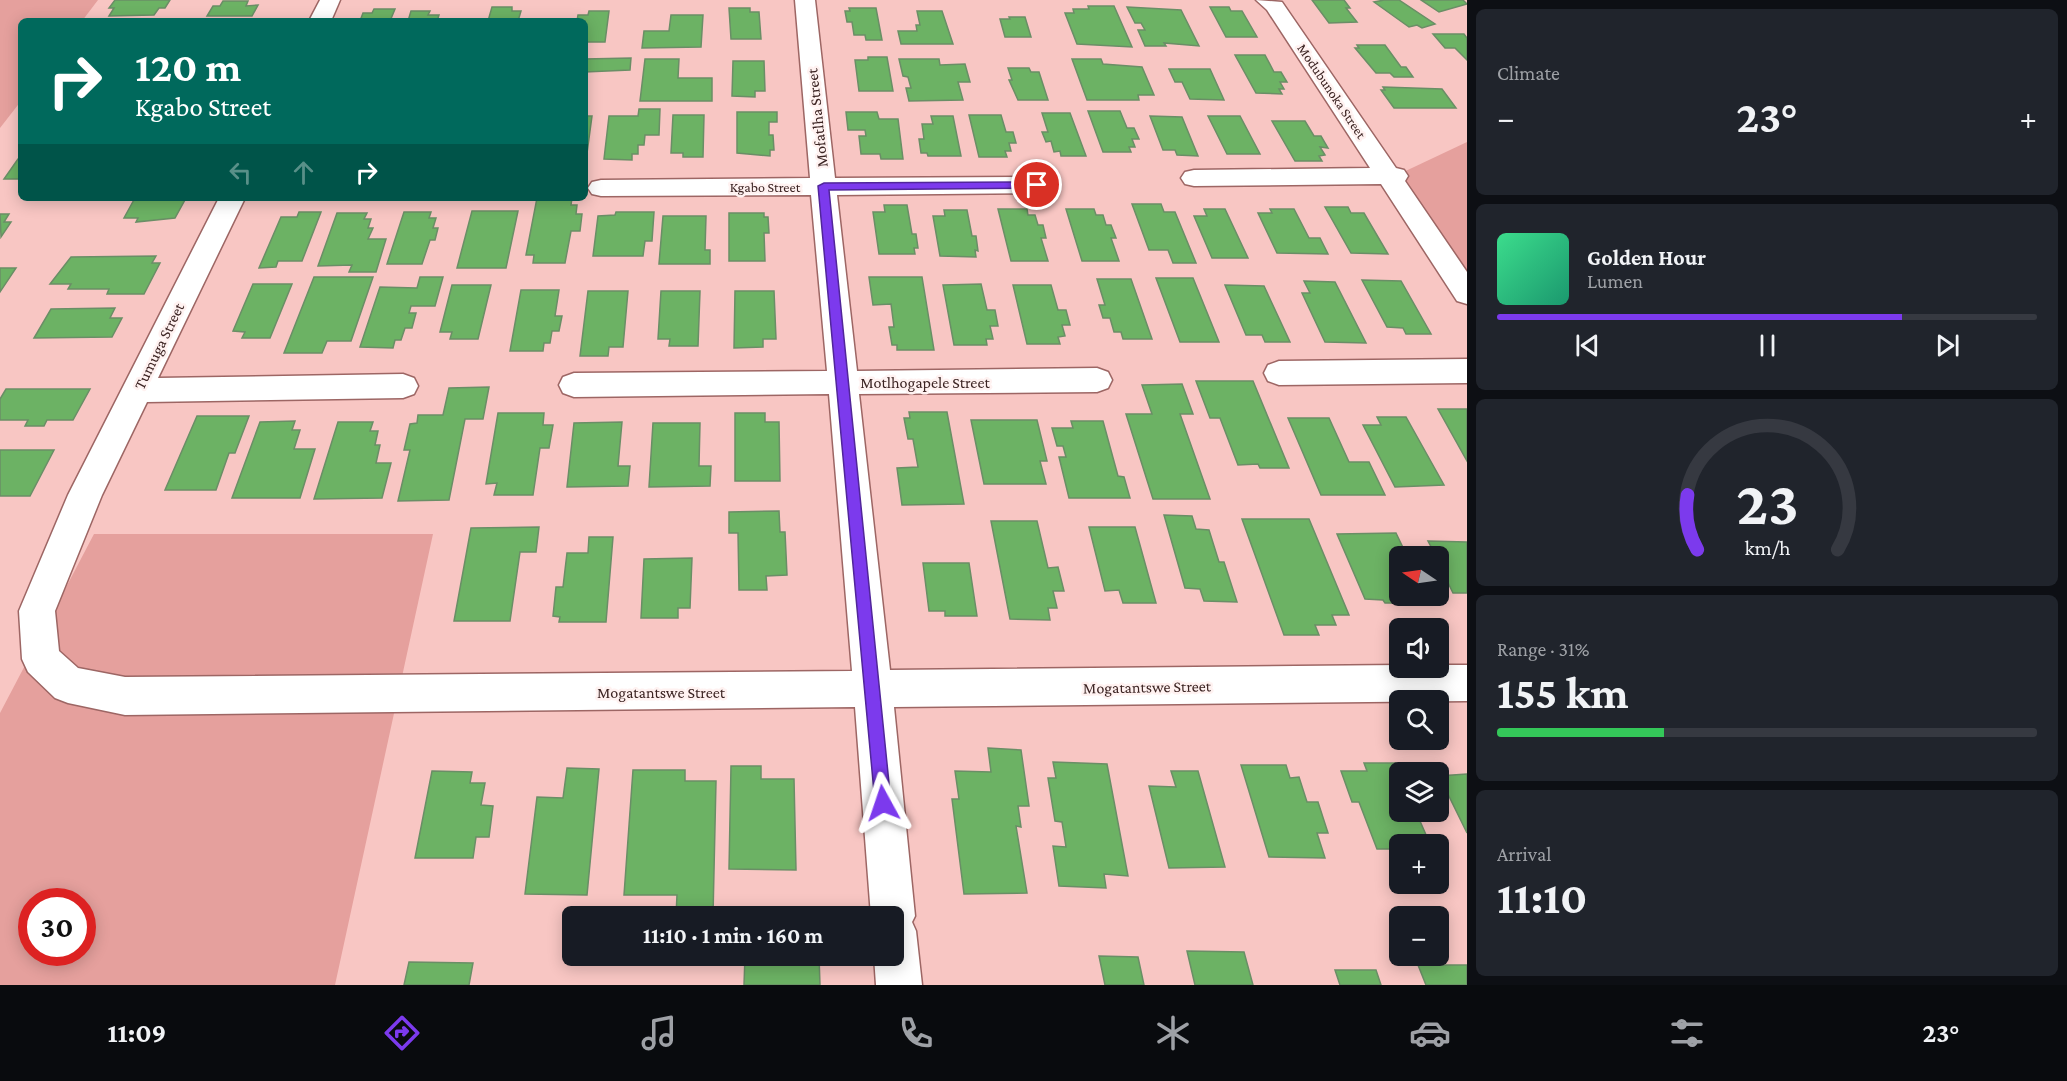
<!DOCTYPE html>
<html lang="en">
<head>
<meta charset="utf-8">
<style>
  :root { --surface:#171b24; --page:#20242c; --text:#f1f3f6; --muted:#9ea1a6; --line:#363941; --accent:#7c3aed }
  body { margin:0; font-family:"Crimson Pro",serif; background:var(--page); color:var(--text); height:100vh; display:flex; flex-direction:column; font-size:22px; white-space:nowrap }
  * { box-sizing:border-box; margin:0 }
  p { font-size:20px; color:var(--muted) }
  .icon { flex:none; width:33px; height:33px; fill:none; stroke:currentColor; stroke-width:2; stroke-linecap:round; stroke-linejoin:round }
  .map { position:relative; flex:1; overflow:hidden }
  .sheet { display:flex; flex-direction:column; gap:9px; padding:9px; background:#0d0f14; width:600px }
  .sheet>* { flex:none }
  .top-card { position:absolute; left:18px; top:18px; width:570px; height:183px; border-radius:9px; box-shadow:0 3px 15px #0003; background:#00695c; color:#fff; overflow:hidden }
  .needle { width:39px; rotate:283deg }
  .fabs { position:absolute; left:1389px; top:546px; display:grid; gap:12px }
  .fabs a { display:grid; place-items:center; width:60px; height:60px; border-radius:9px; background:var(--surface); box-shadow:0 3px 15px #0003; font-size:30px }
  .speed { position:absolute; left:18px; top:888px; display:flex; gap:12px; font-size:30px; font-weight:700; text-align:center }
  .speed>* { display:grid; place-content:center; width:78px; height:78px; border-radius:50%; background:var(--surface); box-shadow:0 3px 15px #0003; line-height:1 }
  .speed .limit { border:9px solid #d22; background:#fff; color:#111 }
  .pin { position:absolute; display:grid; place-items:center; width:51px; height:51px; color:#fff; margin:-26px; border:3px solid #fff; border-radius:50%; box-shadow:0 2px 6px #0007 }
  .me { position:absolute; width:66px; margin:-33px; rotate:355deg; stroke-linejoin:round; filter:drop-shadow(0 0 4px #0008) }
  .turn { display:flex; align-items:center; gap:21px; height:126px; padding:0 18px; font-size:27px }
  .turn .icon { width:78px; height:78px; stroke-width:2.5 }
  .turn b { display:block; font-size:42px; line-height:51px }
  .lanes { display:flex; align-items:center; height:57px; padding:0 18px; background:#0003; justify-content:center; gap:30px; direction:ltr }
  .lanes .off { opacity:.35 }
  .big { font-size:45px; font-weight:700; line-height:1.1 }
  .sheet .widget { flex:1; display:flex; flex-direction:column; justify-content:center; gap:9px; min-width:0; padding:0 21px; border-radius:9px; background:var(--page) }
  .sheet .dial { align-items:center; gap:0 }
  .dial svg { height:156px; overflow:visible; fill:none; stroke:var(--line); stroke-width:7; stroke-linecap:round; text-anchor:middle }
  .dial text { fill:var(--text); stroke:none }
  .song { display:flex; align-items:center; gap:18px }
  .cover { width:72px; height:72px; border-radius:9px; background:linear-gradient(135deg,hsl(150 70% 55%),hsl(160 70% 35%)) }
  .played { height:6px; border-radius:3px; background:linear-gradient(90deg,var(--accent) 75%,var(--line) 75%) }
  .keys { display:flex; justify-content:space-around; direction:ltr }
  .heat { display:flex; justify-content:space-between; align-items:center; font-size:33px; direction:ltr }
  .charge { height:9px; border-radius:4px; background:linear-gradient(90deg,#34c759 31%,var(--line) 0) }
  .trip { position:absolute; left:562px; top:906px; width:342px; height:60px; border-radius:9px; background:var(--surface); box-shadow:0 3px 15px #0003; font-weight:700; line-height:60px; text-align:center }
  .tab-bar { display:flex; height:96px; justify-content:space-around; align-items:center; background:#090b0e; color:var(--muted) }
  .tab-bar .icon { width:42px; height:42px }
  .tab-bar .active { color:var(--accent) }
  .tab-bar b { font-size:27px; color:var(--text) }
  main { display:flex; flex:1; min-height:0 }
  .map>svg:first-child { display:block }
  .green { fill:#e5a09d; fill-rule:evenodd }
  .building { fill:#6cb264; stroke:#6a8e66; stroke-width:1.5 }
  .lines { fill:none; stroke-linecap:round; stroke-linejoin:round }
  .minor-casing { stroke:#9d6664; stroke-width:3 }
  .minor { fill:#fff; fill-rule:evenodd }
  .route { fill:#7c3aed; stroke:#51269a; stroke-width:1.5 }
  .labels { text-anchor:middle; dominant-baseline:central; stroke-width:5; stroke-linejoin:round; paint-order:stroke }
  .far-street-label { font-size:14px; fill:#3c2423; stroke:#fff2f1 }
  .street-label { font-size:16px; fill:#3c2423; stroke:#fff2f1 }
</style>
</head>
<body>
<main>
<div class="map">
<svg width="1467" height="985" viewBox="0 0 1467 985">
  <rect width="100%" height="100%" fill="#f8c6c3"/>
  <g class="green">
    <polygon points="0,0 98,0 82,21 21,21 21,101 0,128"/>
    <polygon points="1467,142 1467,284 1395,176"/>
    <path d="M 94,534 L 433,534 L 335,985 L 0,985 L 0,713 ZM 32,902 L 82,902 L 82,952 L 32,952 Z"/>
  </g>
  <g class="building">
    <polygon points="115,0 170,0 165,8 159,8 154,15 109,16 114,8 109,8"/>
    <polygon points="1312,0 1344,0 1350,8 1346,8 1357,22 1329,23"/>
    <polygon points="1384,0 1399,0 1435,24 1422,28 1417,25 1409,27 1374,2"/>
    <polygon points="1421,0 1463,0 1467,4 1439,12"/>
    <polygon points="223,1 248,1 246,6 258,5 252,16 207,16 213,6 220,6"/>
    <polygon points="1088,6 1114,6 1132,47 1077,44 1065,13 1074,13 1073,9 1089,9"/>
    <polygon points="492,7 512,7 512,11 521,11 518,21 488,21"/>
    <polygon points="1127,7 1181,10 1199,46 1164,43 1166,46 1145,46 1138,30 1145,30 1141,23 1135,23"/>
    <polygon points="1210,7 1229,7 1231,11 1242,11 1257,37 1226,37"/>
    <polygon points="729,8 750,8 750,12 759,12 761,39 731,39"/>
    <polygon points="849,8 876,8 882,40 866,40 865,35 854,35 852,22 847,22 845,11 850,11"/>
    <polygon points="374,9 395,9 390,21 360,21 363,13 372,13"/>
    <polygon points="411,11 430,11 428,15 439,15 437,21 408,21"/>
    <polygon points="589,11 609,11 605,42 585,42 585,21 577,21 578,15 588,15"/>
    <polygon points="917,11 942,11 953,44 901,44 898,31 917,31 916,25 920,25"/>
    <polygon points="671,15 703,15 701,47 642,48 644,31 669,31"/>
    <polygon points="1009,17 1025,17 1031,37 1005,37 1000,19 1010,19"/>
    <polygon points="1433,34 1464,34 1467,38 1467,60 1455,48 1445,48"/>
    <polygon points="1357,45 1385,45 1401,67 1406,67 1413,77 1394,77 1390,73 1376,73 1355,48 1359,48"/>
    <polygon points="1235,55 1265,55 1274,72 1281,72 1287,82 1280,82 1284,89 1279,89 1282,94 1256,93"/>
    <polygon points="868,57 887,57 893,91 859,91 855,60 868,60"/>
    <polygon points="631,58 630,70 585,72 585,59"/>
    <polygon points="645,59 679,59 678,78 712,78 712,101 640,101"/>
    <polygon points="899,59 939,59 940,65 965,64 970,82 958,82 963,100 909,101 906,88 911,88 908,77 903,76"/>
    <polygon points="1072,59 1101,59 1103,64 1142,67 1154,95 1138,95 1139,100 1087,100"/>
    <polygon points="733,61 764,61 765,91 755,91 755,97 732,96"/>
    <polygon points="1008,68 1029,68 1031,72 1039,72 1048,100 1018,100 1009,80 1012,80"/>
    <polygon points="1169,69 1210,69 1224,100 1190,99 1182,82 1175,82"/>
    <polygon points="1383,87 1442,89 1456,108 1394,108 1381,90 1385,90"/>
    <polygon points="639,109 660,109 659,135 645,135 644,145 638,145 638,154 632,154 632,160 604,159 609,116 638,116"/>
    <polygon points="1088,111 1120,111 1127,128 1134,128 1139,139 1132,139 1135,147 1129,147 1131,152 1103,152"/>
    <polygon points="737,112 777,112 777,122 769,122 769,135 773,135 774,150 770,150 770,156 737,153"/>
    <polygon points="846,112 877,112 879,119 898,119 903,159 881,159 880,154 861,154 859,136 866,136 865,130 848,130"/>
    <polygon points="1042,113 1070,113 1086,156 1061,156 1060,151 1054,152 1051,141 1046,142 1042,132 1048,132"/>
    <polygon points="673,115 704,115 703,157 683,157 683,153 671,153"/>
    <polygon points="969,115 1001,115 1006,132 1013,132 1016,143 1009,143 1011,151 1005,151 1007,157 979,157"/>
    <polygon points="585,116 592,116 587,153 585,153"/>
    <polygon points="931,116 953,116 961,156 928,156 927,153 921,153 919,139 924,139 922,124 933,124"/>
    <polygon points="1150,116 1182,117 1198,156 1177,155 1175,150 1163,150"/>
    <polygon points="1208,116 1240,116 1260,154 1227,154"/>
    <polygon points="1272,121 1305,121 1314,136 1321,136 1328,148 1320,147 1325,155 1319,156 1322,161 1295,161"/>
    <polygon points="18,159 21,159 21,179 4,179"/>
    <polygon points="135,198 186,198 175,218 136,222 138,218 124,218"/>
    <polygon points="537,198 572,198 571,205 577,205 576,214 582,214 580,231 571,231 565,263 533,263 534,255 526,255"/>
    <polygon points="1132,204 1161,204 1164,212 1175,212 1196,263 1173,263 1168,250 1149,250"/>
    <polygon points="884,205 907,205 912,234 916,234 918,248 914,248 915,254 879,254 873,212 885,212"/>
    <polygon points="1325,207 1348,207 1351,213 1364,213 1388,254 1351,253"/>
    <polygon points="998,209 1027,209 1028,215 1035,215 1038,225 1043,225 1046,238 1041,238 1048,261 1011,261"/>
    <polygon points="1066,209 1094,209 1096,215 1103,215 1106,225 1111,225 1116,238 1111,238 1119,261 1082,261"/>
    <polygon points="1204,209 1225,209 1248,258 1212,258 1194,216 1207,216"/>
    <polygon points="1270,209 1294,209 1309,238 1320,238 1328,254 1277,253 1258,213 1272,213"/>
    <polygon points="944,210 967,210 972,236 976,236 978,251 975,250 976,257 940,256 933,216 945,216"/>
    <polygon points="472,211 518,211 506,268 457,268"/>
    <polygon points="299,212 321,212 302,261 278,261 276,267 259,268 281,217 297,217"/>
    <polygon points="404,212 431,212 429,218 436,218 433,228 438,228 435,240 430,240 422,264 387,264"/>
    <polygon points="616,212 654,212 652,241 645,241 643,256 593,256 598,216 615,215"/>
    <polygon points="337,213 367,213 364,219 371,219 368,228 373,228 368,239 386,239 376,272 349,272 352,265 318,266"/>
    <polygon points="729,213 764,213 764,217 768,217 769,233 764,233 765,261 729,261"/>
    <polygon points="0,214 9,214 4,222 11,222 1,237"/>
    <polygon points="663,216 706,216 705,250 710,250 710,264 659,264"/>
    <polygon points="156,256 152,263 160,263 144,294 107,294 109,289 68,289 71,284 50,284 71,257"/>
    <polygon points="0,268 16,268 0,292"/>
    <polygon points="314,277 373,277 351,341 327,341 322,353 284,353"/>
    <polygon points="420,277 443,277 435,306 411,306 409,313 416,313 412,328 405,328 401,340 395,340 393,348 360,347 380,287 417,288"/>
    <polygon points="869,277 922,277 934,350 897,350 897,345 892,345 889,327 894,327 891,304 873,305"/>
    <polygon points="1156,278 1193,278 1219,342 1180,342"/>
    <polygon points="1097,279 1131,279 1152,339 1123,339 1121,332 1114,332 1110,318 1103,318 1099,305 1105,305"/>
    <polygon points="1362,280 1401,281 1431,334 1406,334 1403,328 1387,327"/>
    <polygon points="1304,281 1335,282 1366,343 1325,342 1302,293 1310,293"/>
    <polygon points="253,284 292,284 270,338 242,338 245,332 233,331"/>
    <polygon points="981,284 987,310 995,310 998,326 990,326 993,339 986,339 987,345 954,345 943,285"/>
    <polygon points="452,285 491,285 478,339 450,339 452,332 440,332"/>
    <polygon points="1013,285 1051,285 1058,310 1066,310 1070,325 1062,325 1065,336 1058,337 1060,344 1027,344"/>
    <polygon points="1225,285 1264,286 1290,342 1265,342 1262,335 1246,335"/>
    <polygon points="521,290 559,290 555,316 562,316 559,331 552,331 550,343 544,343 543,351 510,351"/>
    <polygon points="588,291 628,291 623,347 609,347 608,356 580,356"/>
    <polygon points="661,291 700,291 698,346 669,346 670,339 658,339"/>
    <polygon points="735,291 774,291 776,339 763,339 763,347 734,348"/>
    <polygon points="115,308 110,318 122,318 112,337 34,338 51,309"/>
    <polygon points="1196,381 1253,381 1289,468 1260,468 1258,464 1238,465 1220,418 1210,418"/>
    <polygon points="1182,384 1193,414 1180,414 1210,499 1153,499 1126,414 1152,414 1142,385"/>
    <polygon points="489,387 483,419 465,419 449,500 398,501 410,450 404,450 410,424 417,423 418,415 443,415 449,388"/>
    <polygon points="6,389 90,389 73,420 47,420 44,426 25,426 28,420 0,420 0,399"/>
    <polygon points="1438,409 1467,409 1467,461"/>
    <polygon points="909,412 947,412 964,504 902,505 897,468 918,467 913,439 908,439 904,418 910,418"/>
    <polygon points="498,413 544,413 543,425 553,425 549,448 540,448 533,495 494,495 497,483 486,484"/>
    <polygon points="735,413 765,413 765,422 779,422 780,481 735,481"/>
    <polygon points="197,416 249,416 235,453 229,453 216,490 165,490"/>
    <polygon points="1377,417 1406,417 1444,485 1395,487 1363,425 1381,425"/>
    <polygon points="1288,418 1329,418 1349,462 1369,462 1385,495 1321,495"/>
    <polygon points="971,420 1037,420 1047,461 1040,461 1046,484 984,484"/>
    <polygon points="295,421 292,430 300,430 294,449 315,449 300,498 232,498 260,422"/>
    <polygon points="1071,421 1103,421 1118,476 1124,477 1130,498 1069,498 1059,457 1066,457 1063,446 1057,446 1052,428 1073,428"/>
    <polygon points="338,422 373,422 370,431 378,431 375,445 380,445 376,463 391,463 382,498 314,499"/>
    <polygon points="622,422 618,466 630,466 628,486 567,487 574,423"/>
    <polygon points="653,423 700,423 699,466 711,466 710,486 649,487"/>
    <polygon points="0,450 54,450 30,496 0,496"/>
    <polygon points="779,511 780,532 785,532 787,575 766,576 767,590 739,590 738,533 729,533 729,512"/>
    <polygon points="1164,515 1192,516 1196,529 1209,530 1219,562 1224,562 1237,602 1204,601 1200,589 1185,588"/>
    <polygon points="1242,519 1309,519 1349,615 1332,615 1336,625 1315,625 1319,635 1284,635"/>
    <polygon points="991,521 1037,521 1048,568 1058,567 1064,591 1053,591 1057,608 1048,608 1050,620 1010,619"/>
    <polygon points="539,527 536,552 520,552 510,621 454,621 471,528"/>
    <polygon points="1089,527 1135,527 1156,603 1123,603 1119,590 1105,591"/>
    <polygon points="1396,533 1407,556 1400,556 1400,565 1396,565 1400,573 1400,596 1410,596 1413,603 1385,603 1383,600 1365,599 1337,534"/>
    <polygon points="589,537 613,537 606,622 559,622 560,617 553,616 556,587 563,587 567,553 588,553"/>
    <polygon points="1428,541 1467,542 1467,593 1453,593 1438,562 1438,556 1436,556"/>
    <polygon points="692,558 690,608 678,608 678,618 641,618 644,559"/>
    <polygon points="923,563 969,563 977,616 945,616 945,611 929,611"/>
    <polygon points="988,748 1021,750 1029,806 1018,806 1021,827 1016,826 1027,893 964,894 952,799 959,799 955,771 991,772"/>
    <polygon points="1053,762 1107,764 1128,876 1104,874 1106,888 1059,886 1053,846 1066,847 1062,822 1055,821 1048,778 1056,778"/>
    <polygon points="1364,763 1396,763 1400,772 1400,812 1416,812 1430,844 1400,844 1400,865 1393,849 1377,849 1359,802 1352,802 1341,771 1367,771"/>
    <polygon points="1241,765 1286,765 1290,778 1299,777 1307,802 1318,802 1328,833 1317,833 1325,858 1269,857"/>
    <polygon points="731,766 761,766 761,779 794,779 796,870 729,869"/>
    <polygon points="567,768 599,769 587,895 525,894 537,797 563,798"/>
    <polygon points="633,770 685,770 685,781 716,781 713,916 676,916 677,895 624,895"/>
    <polygon points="432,771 472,772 470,783 485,783 481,805 493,806 489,837 476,837 473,858 415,858"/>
    <polygon points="1171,771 1198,771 1225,867 1169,868 1149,786 1176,787"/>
    <polygon points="1467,774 1467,833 1439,776"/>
    <polygon points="1187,951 1244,952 1253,985 1195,985"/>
    <polygon points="745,956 819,956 820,985 744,985"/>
    <polygon points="1099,956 1138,957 1144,985 1105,985"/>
    <polygon points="409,962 473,963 469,985 404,985"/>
    <polygon points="1418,965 1467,965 1467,985 1426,985"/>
    <polygon points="1335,970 1376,970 1381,985 1340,985"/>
  </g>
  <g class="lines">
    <defs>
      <g id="minor">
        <polygon points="320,0 340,0 331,21 309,21"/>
        <polygon points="795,0 815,0 835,178 1037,177 1046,179 1050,185 1046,191 1037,193 837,195 857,371 1097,368 1108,372 1112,380 1108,388 1097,392 859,394 890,670 1400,665 1400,668 1438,668 1438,665 1467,665 1467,701 894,707 915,916 912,922 916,931 922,985 876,985 874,956 894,956 894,916 871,916 855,707 125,715 68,703 55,698 28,672 22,659 19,611 68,495 219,198 245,198 158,378 403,374 414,378 418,386 414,394 403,398 147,402 102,495 55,611 59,651 78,668 125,677 852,671 829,394 574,397 563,393 559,385 563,377 574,373 827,371 811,195 601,196 592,194 588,188 592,182 601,180 810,178"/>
        <polygon points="1256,0 1282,2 1396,168 1404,170 1408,176 1405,181 1467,272 1467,304 1457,301 1381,184 1194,186 1185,184 1181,178 1185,172 1194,170 1370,168 1267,10"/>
        <polygon points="1467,359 1467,383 1279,385 1268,381 1264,373 1268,365 1279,361"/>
      </g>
    </defs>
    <use href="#minor" class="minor-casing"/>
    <use href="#minor" class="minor"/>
  </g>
  <polygon class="route" points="1037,182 1041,183 1041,188 829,190 891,803 889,809 883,812 877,809 875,803 818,186 824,183"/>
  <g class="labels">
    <g class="far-street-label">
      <text transform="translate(1332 91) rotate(56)">Modubunoka Street</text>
      <text x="765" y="187">Kgabo Street</text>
    </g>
    <g class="street-label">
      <text transform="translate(817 118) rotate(-96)">Mofatlha Street</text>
      <text transform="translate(159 346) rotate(-64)">Tumuga Street</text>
      <text x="925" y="382">Motlhogapele Street</text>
      <text transform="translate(1147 687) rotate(-1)">Mogatantswe Street</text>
      <text x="661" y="692">Mogatantswe Street</text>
    </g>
  </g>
</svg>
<div class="fabs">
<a><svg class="needle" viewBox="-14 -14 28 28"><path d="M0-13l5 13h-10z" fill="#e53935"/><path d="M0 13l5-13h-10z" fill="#9ea1a6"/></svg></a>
<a><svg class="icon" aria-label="sound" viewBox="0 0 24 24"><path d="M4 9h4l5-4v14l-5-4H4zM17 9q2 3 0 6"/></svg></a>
<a><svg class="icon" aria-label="search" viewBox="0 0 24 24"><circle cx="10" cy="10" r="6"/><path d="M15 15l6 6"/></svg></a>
<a><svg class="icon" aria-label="layers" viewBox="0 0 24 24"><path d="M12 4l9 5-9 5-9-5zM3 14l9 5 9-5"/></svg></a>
<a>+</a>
<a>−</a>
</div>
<div class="speed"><div class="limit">30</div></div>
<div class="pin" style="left:1037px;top:185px;background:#d93025"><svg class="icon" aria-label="arrive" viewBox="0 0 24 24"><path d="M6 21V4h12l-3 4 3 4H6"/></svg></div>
<svg class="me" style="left:883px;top:803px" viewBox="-20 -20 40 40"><path d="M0-17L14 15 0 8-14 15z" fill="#7c3aed" stroke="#fff" stroke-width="4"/></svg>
<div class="trip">11:10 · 1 min · 160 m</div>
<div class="top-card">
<div class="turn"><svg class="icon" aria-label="right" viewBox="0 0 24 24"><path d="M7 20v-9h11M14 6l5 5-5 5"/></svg><div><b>120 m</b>Kgabo Street</div></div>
<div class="lanes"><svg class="icon off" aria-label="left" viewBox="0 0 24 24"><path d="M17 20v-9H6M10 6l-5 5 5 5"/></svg><svg class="icon off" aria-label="ahead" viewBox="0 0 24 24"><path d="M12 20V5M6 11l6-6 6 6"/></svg><svg class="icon" aria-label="right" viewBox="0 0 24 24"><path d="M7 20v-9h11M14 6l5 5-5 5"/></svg></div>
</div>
</div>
<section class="sheet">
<div class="widget"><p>Climate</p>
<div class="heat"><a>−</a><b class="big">23°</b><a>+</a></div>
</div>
<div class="widget">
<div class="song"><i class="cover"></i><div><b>Golden Hour</b><p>Lumen</p></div></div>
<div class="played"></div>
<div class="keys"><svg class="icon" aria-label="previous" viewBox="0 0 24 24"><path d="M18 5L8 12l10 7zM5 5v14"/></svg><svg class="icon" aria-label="pause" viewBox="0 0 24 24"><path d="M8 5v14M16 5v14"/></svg><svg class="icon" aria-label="next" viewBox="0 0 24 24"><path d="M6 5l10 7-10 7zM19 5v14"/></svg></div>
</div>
<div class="widget dial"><svg viewBox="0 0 100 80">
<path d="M14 69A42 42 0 1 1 86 69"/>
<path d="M14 69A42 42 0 0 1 9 41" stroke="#7c3aed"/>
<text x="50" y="56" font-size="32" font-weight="700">23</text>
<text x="50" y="72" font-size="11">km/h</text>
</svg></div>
<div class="widget"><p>Range · 31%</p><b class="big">155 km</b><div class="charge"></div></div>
<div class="widget"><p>Arrival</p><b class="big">11:10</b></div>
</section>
</main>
<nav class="tab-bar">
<b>11:09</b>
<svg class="icon active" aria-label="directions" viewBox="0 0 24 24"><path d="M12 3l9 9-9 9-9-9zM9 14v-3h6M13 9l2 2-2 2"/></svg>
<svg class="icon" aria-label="music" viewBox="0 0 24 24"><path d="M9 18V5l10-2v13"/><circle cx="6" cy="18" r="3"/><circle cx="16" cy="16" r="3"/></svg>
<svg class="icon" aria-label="phone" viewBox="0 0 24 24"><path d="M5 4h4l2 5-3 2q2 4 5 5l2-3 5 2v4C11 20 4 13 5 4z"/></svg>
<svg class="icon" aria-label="climate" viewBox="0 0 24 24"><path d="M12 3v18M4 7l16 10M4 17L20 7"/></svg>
<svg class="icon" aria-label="car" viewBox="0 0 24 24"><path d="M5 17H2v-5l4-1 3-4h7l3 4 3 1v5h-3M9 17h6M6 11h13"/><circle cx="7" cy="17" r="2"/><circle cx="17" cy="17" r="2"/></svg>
<svg class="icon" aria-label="filters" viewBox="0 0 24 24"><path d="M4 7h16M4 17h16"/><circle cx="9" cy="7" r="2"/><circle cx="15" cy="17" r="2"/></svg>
<b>23°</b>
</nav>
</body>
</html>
